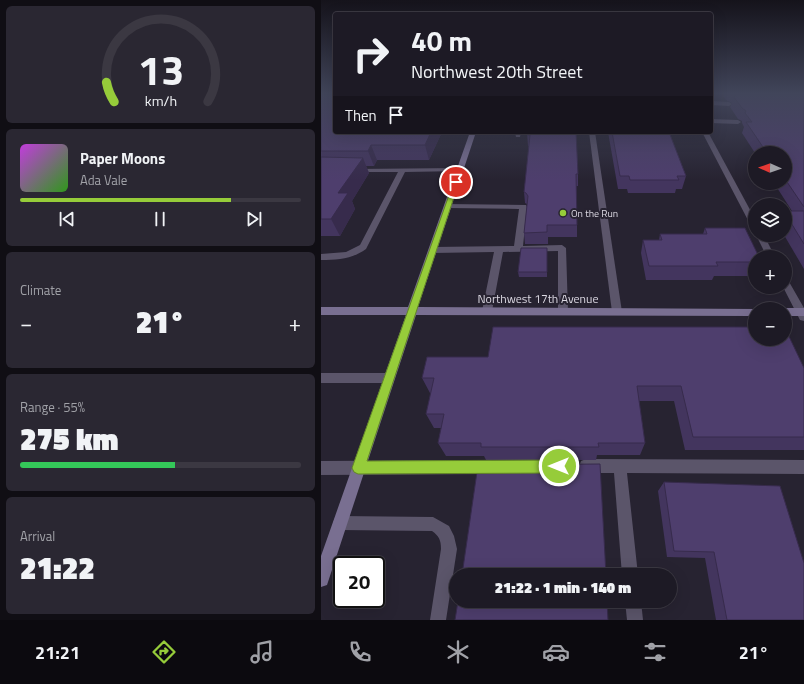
<!DOCTYPE html>
<html lang="en">
<head>
<meta charset="utf-8">
<style>
  :root { --surface:#1d1a25; --page:#2a2732; --text:#f1f3f6; --muted:#a0a1a7; --line:#3b3842; --accent:#96cc3a }
  body { margin:0; font-family:"Titillium Web",sans-serif; background:var(--page); color:var(--text); height:100vh; display:flex; flex-direction:column; font-size:15px; white-space:nowrap }
  * { box-sizing:border-box; margin:0 }
  p { font-size:13px; color:var(--muted) }
  .icon { flex:none; width:22px; height:22px; fill:none; stroke:currentColor; stroke-width:2; stroke-linecap:round; stroke-linejoin:round }
  .map { position:relative; flex:1; overflow:hidden }
  .panel { display:flex; flex-direction:column; gap:6px; padding:6px; background:#100e14; width:321px }
  .panel>* { flex:none }
  .hud { position:absolute; left:12px; top:12px; width:380px; height:122px; border-radius:4px; box-shadow:0 4px 16px #0002,0 0 0 1px var(--line); background:#1d1a25; color:var(--text); overflow:hidden }
  .needle { width:26px; rotate:272deg }
  .fabs { position:absolute; left:427px; top:146px; display:grid; gap:8px }
  .fabs a { display:grid; place-items:center; width:44px; height:44px; border-radius:50%; background:var(--surface); box-shadow:0 4px 16px #0002,0 0 0 1px var(--line); font-size:20px }
  .speed { position:absolute; left:12px; top:556px; display:flex; gap:8px; font-size:20px; font-weight:700; text-align:center }
  .speed>* { display:grid; place-content:center; width:52px; height:52px; border-radius:50%; background:var(--surface); box-shadow:0 4px 16px #0002,0 0 0 1px var(--line); line-height:1 }
  .speed .limit { border:2px solid #111; border-radius:6px; background:#fff; color:#111 }
  .pin { position:absolute; display:grid; place-items:center; width:34px; height:34px; color:#fff; margin:-17px; border:2px solid #fff; border-radius:50%; box-shadow:0 1px 4px #0007 }
  .me { position:absolute; width:44px; margin:-22px; rotate:270deg; stroke-linejoin:round; filter:drop-shadow(0 0 3px #0008) }
  .turn { display:flex; align-items:center; gap:14px; height:84px; padding:0 12px; font-size:18px }
  .turn .icon { width:52px; height:52px; stroke-width:2.5 }
  .turn b { display:block; font-size:28px; line-height:34px }
  .then { display:flex; align-items:center; height:38px; padding:0 12px; background:#0003; gap:8px; font-size:15px }
  .big { font-size:30px; font-weight:800; line-height:1.1 }
  .panel .widget { flex:1; display:flex; flex-direction:column; justify-content:center; gap:6px; min-width:0; padding:0 14px; border-radius:6px; background:var(--page) }
  .panel .dial { align-items:center; gap:0 }
  .dial svg { height:104px; overflow:visible; fill:none; stroke:var(--line); stroke-width:7; stroke-linecap:round; text-anchor:middle }
  .dial text { fill:var(--text); stroke:none }
  .song { display:flex; align-items:center; gap:12px }
  .cover { width:48px; height:48px; border-radius:6px; background:linear-gradient(135deg,hsl(290 70% 55%),hsl(110 70% 35%)) }
  .played { height:4px; border-radius:2px; background:linear-gradient(90deg,var(--accent) 75%,var(--line) 75%) }
  .keys { display:flex; justify-content:space-around; direction:ltr }
  .heat { display:flex; justify-content:space-between; align-items:center; font-size:22px; direction:ltr }
  .charge { height:6px; border-radius:3px; background:linear-gradient(90deg,#34c759 55%,var(--line) 0) }
  .trip { position:absolute; left:128px; top:568px; width:228px; height:40px; border-radius:20px; background:var(--surface); box-shadow:0 4px 16px #0002,0 0 0 1px var(--line); font-weight:800; line-height:40px; text-align:center }
  .tab-bar { display:flex; height:64px; justify-content:space-around; align-items:center; background:#0c0a0f; color:var(--muted) }
  .tab-bar .icon { width:28px; height:28px }
  .tab-bar .active { color:var(--accent) }
  .tab-bar b { font-size:18px; color:var(--text) }
  main { display:flex; flex:1; min-height:0 }
  .map>svg:first-child { display:block }
  .lines { fill:none; stroke-linecap:round; stroke-linejoin:round }
  .service { fill:#5b556a; fill-rule:evenodd }
  .minor { fill:#5b556a; fill-rule:evenodd }
  .secondary { fill:#796f91; fill-rule:evenodd }
  .wall { fill:#43355e }
  .shaded-wall { fill:#372b4c }
  .building { fill:#4e3e6d; stroke:#372b4c }
  .route { fill:#96cc3a; stroke:#628526 }
  .poi-dot { fill:#96cc3a; stroke:#272331; stroke-width:1.5 }
  .labels { text-anchor:middle; dominant-baseline:central; stroke-width:4; stroke-linejoin:round; paint-order:stroke }
  .far-poi-label { font-size:10px; fill:#dcd9e3; stroke:#272331; text-anchor:start }
  .street-label { font-size:12px; fill:#dcd9e3; stroke:#272331 }
</style>
</head>
<body>
<main>
<section class="panel">
<div class="widget dial"><svg viewBox="0 0 100 80">
<path d="M14 69A42 42 0 1 1 86 69"/>
<path d="M14 69A42 42 0 0 1 8 54" stroke="#96cc3a"/>
<text x="50" y="56" font-size="32" font-weight="700">13</text>
<text x="50" y="72" font-size="11">km/h</text>
</svg></div>
<div class="widget">
<div class="song"><i class="cover"></i><div><b>Paper Moons</b><p>Ada Vale</p></div></div>
<div class="played"></div>
<div class="keys"><svg class="icon" aria-label="previous" viewBox="0 0 24 24"><path d="M18 5L8 12l10 7zM5 5v14"/></svg><svg class="icon" aria-label="pause" viewBox="0 0 24 24"><path d="M8 5v14M16 5v14"/></svg><svg class="icon" aria-label="next" viewBox="0 0 24 24"><path d="M6 5l10 7-10 7zM19 5v14"/></svg></div>
</div>
<div class="widget"><p>Climate</p>
<div class="heat"><a>−</a><b class="big">21°</b><a>+</a></div>
</div>
<div class="widget"><p>Range · 55%</p><b class="big">275 km</b><div class="charge"></div></div>
<div class="widget"><p>Arrival</p><b class="big">21:22</b></div>
</section>
<div class="map">
<svg width="483" height="620" viewBox="0 0 483 620">
  <rect width="100%" height="100%" fill="#272331"/>
  <g class="lines">
    <g class="service">
      <polygon points="390,101 408,102 411,104 408,106 390,105"/>
      <polygon points="390,119 417,120 420,122 417,124 390,123"/>
      <polygon points="194,132 200,132 199,137 195,137"/>
      <polygon points="268,132 274,132 301,312 300,315 292,315 291,312"/>
      <path d="M 139,168 L 141,169 L 141,171 L 84,172 L 45,249 C 31,259 17,260 0,260 L 0,254 L 25,252 L 39,245 L 77,172 L 34,172 L 32,171 L 32,169 Z"/>
      <polygon points="124,204 205,205 206,207 202,246 241,245 245,248 247,312 246,315 238,315 237,312 237,251 182,252 171,311 170,314 162,314 161,311 173,252 112,253 108,250 112,247 193,246 198,209 127,208 124,208"/>
      <polygon points="0,373 67,373 71,374 73,378 71,382 67,383 0,383"/>
      <polygon points="265,459 483,460 483,474 306,473 317,575 301,575 293,473 265,473 260,471 258,466 260,461"/>
      <polygon points="169,460 174,462 176,467 174,472 169,474 0,475 0,461"/>
      <path d="M 19,516 L 112,517 L 128,526 L 133,536 L 136,549 L 125,620 L 109,620 L 120,549 C 120,540 118,536 111,531 L 19,530 L 14,528 L 12,523 L 14,518 Z"/>
      <polygon points="304,601 320,601 322,620 306,620"/>
    </g>
    <g class="minor">
      <polygon points="381,132 387,132 434,219 434,228 430,226"/>
      <polygon points="435,235 443,235 454,257 446,257"/>
      <polygon points="464,279 467,280 483,308 483,321 479,320 462,287 464,287"/>
    </g>
    <g class="secondary">
      <polygon points="149,132 155,132 97,307 437,309 434,309 434,316 95,315 8,579 6,585 0,587 0,556 85,315 0,315 0,307 87,307"/>
      <polygon points="464,308 483,308 483,316 464,316 464,309 461,309"/>
    </g>
  </g>
  <g class="wall">
    <polygon points="0,94 14,132 121,132 108,160 56,160 53,166 45,166 48,173 31,201 34,209 19,236 0,236"/>
    <polygon points="401,94 483,94 483,269 463,235 464,235 464,211 471,211 453,183 464,183 464,153 434,153 421,133 423,127 421,123 421,121 417,119 409,107 411,103 405,100"/>
    <polygon points="206,132 257,174 257,186 255,186 256,225 256,237 227,237 227,244 204,244 203,233 206,204 204,203 203,192 208,146 207,146"/>
    <polygon points="287,132 348,132 365,176 361,189 355,189 354,193 307,193 306,189 297,189"/>
    <polygon points="384,228 434,257 434,275 433,276 393,276 391,280 325,280 320,253 322,240 338,240 339,234 382,234"/>
    <polygon points="226,248 226,277 198,277 197,272"/>
    <polygon points="483,368 483,450 364,450 353,401 318,401 324,443 319,455 276,455 275,460 165,460 163,456 125,456 117,443 120,428 113,428 105,414 110,393 109,393 101,378"/>
    <polygon points="343,482 483,620 395,620 384,558 346,557 337,491"/>
  </g>
  <g class="shaded-wall">
    <polygon points="110,132 121,132 108,160 104,145"/>
    <polygon points="50,145 56,160 53,166 47,151"/>
    <polygon points="42,158 48,173 31,201 34,209 19,236 10,219 17,193"/>
  </g>
  <g class="building">
    <polygon points="0,94 14,94 14,132 110,132 104,145 50,145 47,151 0,151"/>
    <polygon points="415,94 483,94 483,207 464,179 464,153 446,153 425,122 431,122 424,113 425,111 421,108 413,97"/>
    <polygon points="206,132 255,132 257,174 255,174 256,225 226,225 226,232 203,233 207,196 205,193 203,192 209,135 206,135"/>
    <polygon points="291,132 348,132 365,176 356,176 358,180 309,180 308,176 299,176"/>
    <polygon points="0,157 42,158 17,193 27,193 10,219 0,219"/>
    <polygon points="464,211 483,211 483,244 464,213"/>
    <polygon points="384,228 424,228 438,257 434,257 434,262 395,262 397,266 328,266 322,240 341,240 339,234 386,234"/>
    <polygon points="200,248 226,248 226,272 197,272"/>
    <polygon points="172,327 434,327 434,339 464,339 464,328 483,368 483,437 372,437 360,386 316,386 324,443 277,443 278,447 160,447 160,443 117,443 123,414 105,414 113,378 101,378 106,357 167,357"/>
    <polygon points="279,464 285,575 141,575 157,465"/>
    <polygon points="343,482 459,486 483,563 483,620 406,620 393,552 353,551"/>
    <polygon points="137,601 286,601 287,620 134,620"/>
  </g>
  <linearGradient id="sky" x2="0" y2="1"><stop stop-color="#15131b"/><stop offset="0.52" stop-color="#41455a"/><stop offset="1" stop-color="#41455a" stop-opacity="0"/></linearGradient>
  <rect width="483" height="180" fill="url(#sky)"/>
  <polygon class="route" points="133,181 138,182 46,461 238,460 242,462 244,466 242,471 238,473 37,474 33,472 31,468"/>
  <circle class="poi-dot" cx="242" cy="213" r="4"/>
  <g class="labels">
    <g class="far-poi-label">
      <text x="250" y="213">On the Run</text>
    </g>
    <g class="street-label">
      <text x="217" y="298">Northwest 17th Avenue</text>
    </g>
  </g>
</svg>
<div class="fabs">
<a><svg class="needle" viewBox="-14 -14 28 28"><path d="M0-13l5 13h-10z" fill="#e53935"/><path d="M0 13l5-13h-10z" fill="#a0a1a7"/></svg></a>
<a><svg class="icon" aria-label="layers" viewBox="0 0 24 24"><path d="M12 4l9 5-9 5-9-5zM3 14l9 5 9-5"/></svg></a>
<a>+</a>
<a>−</a>
</div>
<div class="speed"><div class="limit">20</div></div>
<div class="pin" style="left:135px;top:182px;background:#d93025"><svg class="icon" aria-label="arrive" viewBox="0 0 24 24"><path d="M6 21V4h12l-3 4 3 4H6"/></svg></div>
<svg class="me" style="left:238px;top:466px" viewBox="-20 -20 40 40"><circle r="17" fill="#96cc3a" stroke="#fff" stroke-width="3"/><path d="M0-11L8 9 0 5-8 9z" fill="#fff"/></svg>
<div class="trip">21:22 · 1 min · 140 m</div>
<div class="hud">
<div class="turn"><svg class="icon" aria-label="right" viewBox="0 0 24 24"><path d="M7 20v-9h11M14 6l5 5-5 5"/></svg><div><b>40 m</b>Northwest 20th Street</div></div>
<div class="then">Then<svg class="icon" aria-label="arrive" viewBox="0 0 24 24"><path d="M6 21V4h12l-3 4 3 4H6"/></svg></div>
</div>
</div>
</main>
<nav class="tab-bar">
<b>21:21</b>
<svg class="icon active" aria-label="directions" viewBox="0 0 24 24"><path d="M12 3l9 9-9 9-9-9zM9 14v-3h6M13 9l2 2-2 2"/></svg>
<svg class="icon" aria-label="music" viewBox="0 0 24 24"><path d="M9 18V5l10-2v13"/><circle cx="6" cy="18" r="3"/><circle cx="16" cy="16" r="3"/></svg>
<svg class="icon" aria-label="phone" viewBox="0 0 24 24"><path d="M5 4h4l2 5-3 2q2 4 5 5l2-3 5 2v4C11 20 4 13 5 4z"/></svg>
<svg class="icon" aria-label="climate" viewBox="0 0 24 24"><path d="M12 3v18M4 7l16 10M4 17L20 7"/></svg>
<svg class="icon" aria-label="car" viewBox="0 0 24 24"><path d="M5 17H2v-5l4-1 3-4h7l3 4 3 1v5h-3M9 17h6M6 11h13"/><circle cx="7" cy="17" r="2"/><circle cx="17" cy="17" r="2"/></svg>
<svg class="icon" aria-label="filters" viewBox="0 0 24 24"><path d="M4 7h16M4 17h16"/><circle cx="9" cy="7" r="2"/><circle cx="15" cy="17" r="2"/></svg>
<b>21°</b>
</nav>
</body>
</html>
